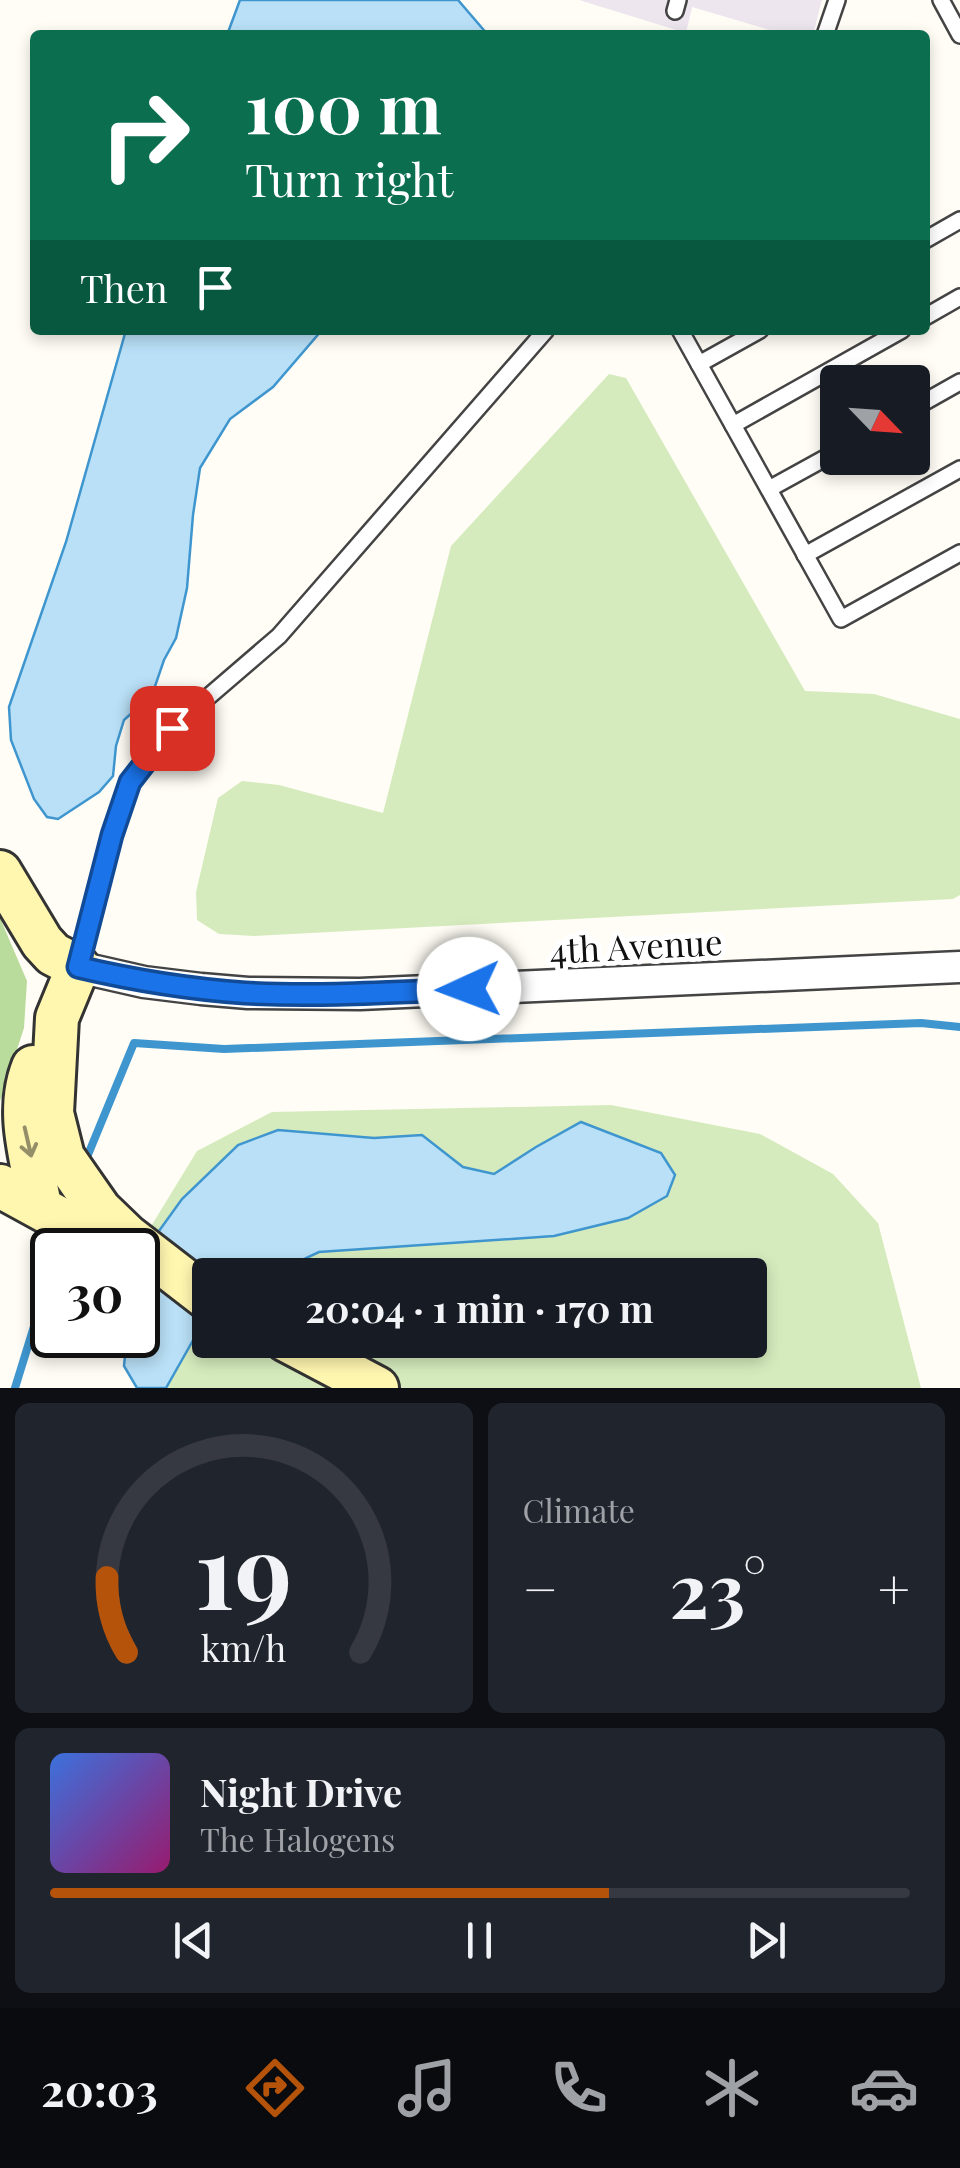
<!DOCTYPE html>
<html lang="en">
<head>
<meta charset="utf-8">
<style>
  :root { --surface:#171b24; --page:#20242c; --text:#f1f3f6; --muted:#9ea1a6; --line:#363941; --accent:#b45309 }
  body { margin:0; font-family:"Playfair Display",serif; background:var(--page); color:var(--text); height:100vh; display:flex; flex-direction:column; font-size:38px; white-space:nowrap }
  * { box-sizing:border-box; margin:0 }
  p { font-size:32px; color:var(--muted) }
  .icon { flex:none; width:55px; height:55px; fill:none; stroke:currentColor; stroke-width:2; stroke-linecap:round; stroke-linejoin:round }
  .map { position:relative; height:1388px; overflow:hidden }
  .side { display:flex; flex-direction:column; gap:15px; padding:15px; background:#0d0f14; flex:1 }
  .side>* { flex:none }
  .guide { position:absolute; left:30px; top:30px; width:900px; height:305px; border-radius:10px; box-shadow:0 5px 15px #0003; background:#0b6e4f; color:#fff; overflow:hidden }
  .needle { width:65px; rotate:115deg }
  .buttons { position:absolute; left:820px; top:365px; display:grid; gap:20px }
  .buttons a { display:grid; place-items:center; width:110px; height:110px; border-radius:10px; background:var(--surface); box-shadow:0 5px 15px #0003; font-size:50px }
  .speed { position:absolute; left:30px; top:1228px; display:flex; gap:20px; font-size:50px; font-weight:700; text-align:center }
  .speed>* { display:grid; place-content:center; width:130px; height:130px; border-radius:50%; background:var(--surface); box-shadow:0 5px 15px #0003; line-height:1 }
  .speed .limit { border:5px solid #111; border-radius:15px; background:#fff; color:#111 }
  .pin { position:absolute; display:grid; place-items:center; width:85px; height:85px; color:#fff; margin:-42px; border-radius:20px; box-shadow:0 5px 15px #0006 }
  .me { position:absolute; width:110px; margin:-55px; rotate:268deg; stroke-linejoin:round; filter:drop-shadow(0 0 8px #0008) }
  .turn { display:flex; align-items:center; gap:35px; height:210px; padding:0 50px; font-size:45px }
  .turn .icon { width:130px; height:130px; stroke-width:2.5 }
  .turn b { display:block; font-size:70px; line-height:85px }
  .then { display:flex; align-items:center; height:95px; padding:0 50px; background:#0003; gap:20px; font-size:38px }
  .big { font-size:75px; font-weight:700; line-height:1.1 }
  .side .widget { flex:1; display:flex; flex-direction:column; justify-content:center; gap:15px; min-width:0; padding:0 35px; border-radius:15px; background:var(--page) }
  .side .dial { align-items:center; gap:0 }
  .dial svg { height:260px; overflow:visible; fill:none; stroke:var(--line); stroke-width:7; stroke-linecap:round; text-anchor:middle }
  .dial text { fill:var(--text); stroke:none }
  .song { display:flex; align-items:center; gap:30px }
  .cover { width:120px; height:120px; border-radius:15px; background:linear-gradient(135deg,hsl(220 70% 55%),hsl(320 70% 35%)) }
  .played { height:10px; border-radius:5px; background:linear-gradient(90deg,var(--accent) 65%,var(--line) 65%) }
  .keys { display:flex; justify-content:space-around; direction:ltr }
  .heat { display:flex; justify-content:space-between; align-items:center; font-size:55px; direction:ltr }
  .side .tiles { flex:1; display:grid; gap:15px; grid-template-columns:1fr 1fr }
  .widget:last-child { grid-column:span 2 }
  .trip { position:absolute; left:192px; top:1258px; width:575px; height:100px; border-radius:10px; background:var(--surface); box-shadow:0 5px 15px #0003; font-weight:700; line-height:100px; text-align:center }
  .tab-bar { display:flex; height:160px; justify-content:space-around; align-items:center; background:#090b0e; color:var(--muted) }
  .tab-bar .icon { width:70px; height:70px }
  .tab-bar .current { color:var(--accent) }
  .tab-bar b { font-size:45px; color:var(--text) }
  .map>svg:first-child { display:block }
  .industrial { fill:#eee6ef }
  .green { fill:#d5ebbd }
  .forest { fill:#b9dc9c }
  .water { fill:#b9e0f7; stroke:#3f96cf; stroke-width:2.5 }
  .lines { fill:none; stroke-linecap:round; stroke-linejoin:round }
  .stream { stroke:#3f96cf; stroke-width:8 }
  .lane-casing { stroke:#444; stroke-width:20 }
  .street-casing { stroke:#444; stroke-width:35 }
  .secondary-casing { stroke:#333; stroke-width:48 }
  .lane { stroke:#fff; stroke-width:15 }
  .street { stroke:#fff; stroke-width:30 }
  .secondary { stroke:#fff6b0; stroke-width:42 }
  .oneway { stroke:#948f68 }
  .route-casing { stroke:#114b97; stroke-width:25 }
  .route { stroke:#1a73e8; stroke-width:18 }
  .labels { text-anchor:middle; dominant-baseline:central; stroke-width:10; stroke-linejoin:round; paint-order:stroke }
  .street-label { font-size:35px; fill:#111; stroke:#fff }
</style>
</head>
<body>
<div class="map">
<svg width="960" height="1388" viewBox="0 0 960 1388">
  <rect width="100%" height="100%" fill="#fffdf5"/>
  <polygon class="industrial" points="579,0 822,0 813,35 787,35 692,7 686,33"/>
  <g class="green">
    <polygon points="609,374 626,378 805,691 874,694 960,719 960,895 953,899 254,936 219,934 197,920 196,892 218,798 242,781 279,785 383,813 451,546"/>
    <polygon points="611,1105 760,1134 833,1174 878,1223 921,1388 166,1388 200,1328 210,1319 210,1340 750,1340 750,1275 270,1275 319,1252 554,1236 661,1153 581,1122 536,1147 494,1174 463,1167 422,1135 374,1138 151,1242 138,1288 138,1259 142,1241 197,1151 272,1112"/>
  </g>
  <polygon class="forest" points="0,918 27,981 24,1028 0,1101"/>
  <g class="water">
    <polygon points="240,0 458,0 488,35 227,35"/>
    <polygon points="126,330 322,330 273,387 230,419 200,468 193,515 187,588 176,638 164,660 152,695 124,720 116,746 113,776 99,792 58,819 47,817 34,799 11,740 9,707 66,542"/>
    <polygon points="581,1122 661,1153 675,1175 667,1196 628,1218 554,1236 319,1252 270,1275 210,1275 210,1319 200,1328 166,1388 137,1388 124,1366 127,1335 138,1335 138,1288 151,1242 182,1199 238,1145 278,1130 374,1138 422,1135 463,1167 494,1174 536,1147"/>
  </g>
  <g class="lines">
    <g class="stream">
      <polyline points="85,1162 134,1043 224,1049 921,1023 960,1027"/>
      <polyline points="15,1388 52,1268"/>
    </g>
    <defs>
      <g id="lane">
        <polyline points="941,0 960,35"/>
        <polyline points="675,11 678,0"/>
        <polyline points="825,35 837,0"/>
        <polyline points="925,240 960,220"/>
        <polyline points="925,317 960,297"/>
        <polyline points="680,330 841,619 960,553"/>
        <polyline points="699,364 760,330"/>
        <polyline points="912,409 960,382"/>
        <polyline points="733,425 902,330"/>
        <polyline points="769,489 838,451"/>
        <polyline points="805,555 960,469"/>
        <polyline points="79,963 112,835 130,782 172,728 279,636 546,330"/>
      </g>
      <polyline id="street" points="78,967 144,982 201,989 248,993 360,994 960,967"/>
      <g id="secondary">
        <polyline points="0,872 42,942 53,954 78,967 57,1018 52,1113 63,1157 100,1210 127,1236 210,1300"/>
        <path d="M 33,1067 C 15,1112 32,1160 40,1206"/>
        <polyline points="0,1186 117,1250"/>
        <polyline points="286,1340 377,1388"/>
      </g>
    </defs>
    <use href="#lane" class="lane-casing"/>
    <use href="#street" class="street-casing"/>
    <use href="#secondary" class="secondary-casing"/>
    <use href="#lane" class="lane"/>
    <use href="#street" class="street"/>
    <use href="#secondary" class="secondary"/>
  </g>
  <defs><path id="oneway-shaft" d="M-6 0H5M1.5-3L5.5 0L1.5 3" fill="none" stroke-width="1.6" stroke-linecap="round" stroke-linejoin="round" transform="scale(2.5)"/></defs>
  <use class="oneway" href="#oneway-shaft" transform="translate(28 1142) rotate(77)"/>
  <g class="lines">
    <defs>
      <path id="route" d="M 172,728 L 130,782 L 112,835 L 78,967 C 133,980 188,989 245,993 C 320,997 395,992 469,989"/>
    </defs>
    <use href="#route" class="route-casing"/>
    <use href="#route" class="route"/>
  </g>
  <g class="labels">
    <g class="street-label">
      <text transform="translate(636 945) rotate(-3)">4th Avenue</text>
    </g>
  </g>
</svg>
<div class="buttons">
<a><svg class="needle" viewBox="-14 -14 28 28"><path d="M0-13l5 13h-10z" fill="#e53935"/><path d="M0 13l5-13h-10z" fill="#9ea1a6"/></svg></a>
</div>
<div class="speed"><div class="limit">30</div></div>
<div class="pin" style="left:172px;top:728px;background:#d93025"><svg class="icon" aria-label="arrive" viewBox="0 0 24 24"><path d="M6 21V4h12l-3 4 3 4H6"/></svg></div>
<svg class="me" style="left:469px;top:989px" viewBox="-20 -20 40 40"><circle r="19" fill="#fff"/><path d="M0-13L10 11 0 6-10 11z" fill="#1a73e8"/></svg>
<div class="trip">20:04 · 1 min · 170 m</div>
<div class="guide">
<div class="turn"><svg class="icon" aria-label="right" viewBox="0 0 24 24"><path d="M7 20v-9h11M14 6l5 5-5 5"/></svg><div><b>100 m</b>Turn right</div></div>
<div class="then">Then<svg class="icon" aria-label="arrive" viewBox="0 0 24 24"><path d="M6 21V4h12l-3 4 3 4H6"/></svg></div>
</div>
</div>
<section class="side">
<div class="tiles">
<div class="widget dial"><svg viewBox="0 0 100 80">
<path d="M14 69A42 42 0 1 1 86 69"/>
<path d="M14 69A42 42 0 0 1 8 46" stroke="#b45309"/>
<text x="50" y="56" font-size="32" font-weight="700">19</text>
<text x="50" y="72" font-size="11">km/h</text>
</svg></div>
<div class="widget"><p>Climate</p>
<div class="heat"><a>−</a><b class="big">23°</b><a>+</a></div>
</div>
<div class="widget">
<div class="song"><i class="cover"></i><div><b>Night Drive</b><p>The Halogens</p></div></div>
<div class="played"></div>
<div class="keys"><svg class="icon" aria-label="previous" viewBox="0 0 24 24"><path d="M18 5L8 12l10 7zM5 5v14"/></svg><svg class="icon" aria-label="pause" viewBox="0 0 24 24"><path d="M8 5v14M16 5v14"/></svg><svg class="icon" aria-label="next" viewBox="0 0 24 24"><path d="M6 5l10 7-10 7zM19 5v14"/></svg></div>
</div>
</div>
</section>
<nav class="tab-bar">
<b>20:03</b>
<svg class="icon current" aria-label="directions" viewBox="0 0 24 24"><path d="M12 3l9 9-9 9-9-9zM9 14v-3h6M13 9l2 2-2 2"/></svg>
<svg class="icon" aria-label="music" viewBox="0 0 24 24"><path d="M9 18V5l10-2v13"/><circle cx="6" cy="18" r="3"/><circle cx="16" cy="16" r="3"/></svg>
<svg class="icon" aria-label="phone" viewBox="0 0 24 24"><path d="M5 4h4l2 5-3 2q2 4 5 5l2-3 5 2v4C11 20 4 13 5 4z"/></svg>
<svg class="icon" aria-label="climate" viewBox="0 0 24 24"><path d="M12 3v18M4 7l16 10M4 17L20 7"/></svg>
<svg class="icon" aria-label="car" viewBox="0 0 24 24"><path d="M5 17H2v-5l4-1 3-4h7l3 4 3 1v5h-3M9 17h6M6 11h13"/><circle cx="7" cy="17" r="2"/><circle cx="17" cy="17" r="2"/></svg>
</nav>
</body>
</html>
